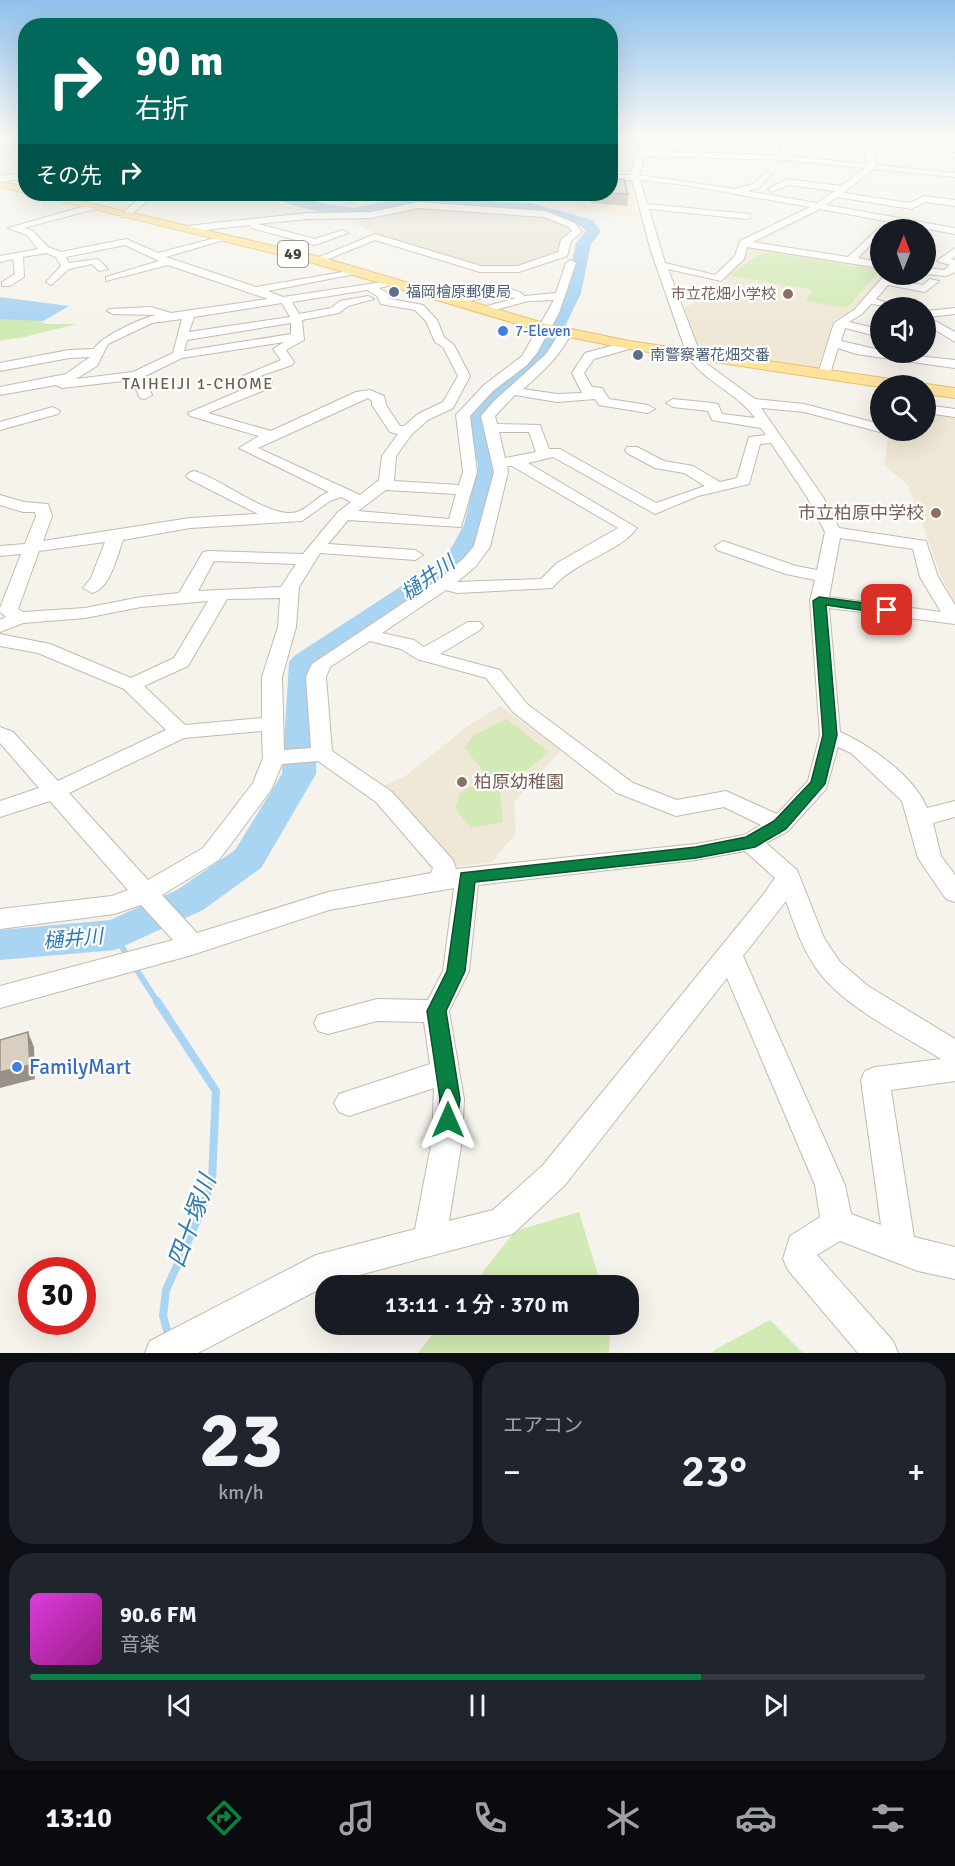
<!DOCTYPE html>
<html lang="ja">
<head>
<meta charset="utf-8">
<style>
  :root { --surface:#171b24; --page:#20242c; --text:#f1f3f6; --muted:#9ea1a6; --line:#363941; --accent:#0b8043 }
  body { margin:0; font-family:Signika,"Noto Sans JP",sans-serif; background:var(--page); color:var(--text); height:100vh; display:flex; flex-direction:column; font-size:22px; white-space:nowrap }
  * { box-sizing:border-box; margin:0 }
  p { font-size:20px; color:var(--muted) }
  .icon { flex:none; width:33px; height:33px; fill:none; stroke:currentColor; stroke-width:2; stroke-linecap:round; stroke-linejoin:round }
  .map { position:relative; height:1353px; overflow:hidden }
  .sheet { display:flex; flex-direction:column; gap:9px; padding:9px; background:#0d0f14; flex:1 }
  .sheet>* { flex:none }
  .hud { position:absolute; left:18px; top:18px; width:600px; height:183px; border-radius:24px; box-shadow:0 6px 24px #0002; background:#00695c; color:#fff; overflow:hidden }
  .needle { width:39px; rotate:1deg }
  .buttons { position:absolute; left:870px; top:219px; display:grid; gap:12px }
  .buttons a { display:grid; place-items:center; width:66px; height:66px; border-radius:50%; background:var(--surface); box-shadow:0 6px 24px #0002; font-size:30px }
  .speed { position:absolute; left:18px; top:1257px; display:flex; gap:12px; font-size:30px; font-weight:700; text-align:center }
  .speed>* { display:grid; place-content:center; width:78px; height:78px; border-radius:50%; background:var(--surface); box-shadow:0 6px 24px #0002; line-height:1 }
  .speed .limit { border:9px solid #d22; background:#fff; color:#111 }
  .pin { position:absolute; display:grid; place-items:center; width:51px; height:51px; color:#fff; margin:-26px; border-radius:12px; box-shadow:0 3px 9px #0006 }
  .me { position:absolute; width:66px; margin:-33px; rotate:0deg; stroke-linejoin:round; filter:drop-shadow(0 0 4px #0008) }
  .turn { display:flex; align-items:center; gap:21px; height:126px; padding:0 18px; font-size:27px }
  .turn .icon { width:78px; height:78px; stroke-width:2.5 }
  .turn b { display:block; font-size:42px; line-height:51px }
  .then { display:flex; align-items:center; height:57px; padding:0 18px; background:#0003; gap:12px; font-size:22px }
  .big { font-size:45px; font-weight:600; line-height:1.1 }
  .sheet .widget { flex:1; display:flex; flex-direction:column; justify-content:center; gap:9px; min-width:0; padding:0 21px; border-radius:24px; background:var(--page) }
  .sheet .dial { align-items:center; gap:0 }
  .dial b { font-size:78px; line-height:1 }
  .song { display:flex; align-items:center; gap:18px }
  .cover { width:72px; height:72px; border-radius:9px; background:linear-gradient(135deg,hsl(300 70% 55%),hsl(310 70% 35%)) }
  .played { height:6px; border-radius:3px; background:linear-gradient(90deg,var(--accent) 75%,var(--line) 75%) }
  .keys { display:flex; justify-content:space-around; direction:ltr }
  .heat { display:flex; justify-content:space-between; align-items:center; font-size:33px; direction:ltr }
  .sheet .tiles { flex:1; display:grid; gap:9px; grid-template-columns:1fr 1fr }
  .widget:last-child { grid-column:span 2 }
  .trip { position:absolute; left:315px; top:1275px; width:324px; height:60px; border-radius:24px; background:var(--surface); box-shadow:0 6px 24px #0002; font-weight:600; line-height:60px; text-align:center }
  .menu { display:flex; height:96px; justify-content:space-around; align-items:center; background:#090b0e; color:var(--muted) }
  .menu .icon { width:42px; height:42px }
  .menu .current { color:var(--accent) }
  .menu b { font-size:27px; color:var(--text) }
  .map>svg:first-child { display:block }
  .residential { fill:#eae5da }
  .commercial { fill:#f7ead8 }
  .education { fill:#efe8d6 }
  .green { fill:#d2eab5 }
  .water { fill:#a9d4f2 }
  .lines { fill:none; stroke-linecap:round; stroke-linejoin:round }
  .stream-far1 { stroke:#a9d4f2; stroke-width:6 }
  .stream { stroke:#a9d4f2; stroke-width:8 }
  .river { fill:#a9d4f2; fill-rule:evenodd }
  .minor-casing { stroke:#c2bbae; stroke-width:2 }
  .major-casing { stroke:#e6c16a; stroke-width:2 }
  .minor { fill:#fff; fill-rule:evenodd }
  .major { fill:#ffe39c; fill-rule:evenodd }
  .wall { fill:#bab2a6 }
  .shaded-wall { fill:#979187 }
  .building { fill:#d8cfc1; stroke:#979187; stroke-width:1.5 }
  .route { fill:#0b8043; stroke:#07532c; stroke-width:1.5 }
  .service-dot { fill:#5c6f8a; stroke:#fff; stroke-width:2 }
  .education-dot { fill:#8d6e63; stroke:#fff; stroke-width:2 }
  .shop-dot { fill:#3f7fe0; stroke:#fff; stroke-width:2 }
  .labels { text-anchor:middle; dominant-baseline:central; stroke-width:4.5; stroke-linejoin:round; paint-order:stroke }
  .far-service-label { font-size:15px; fill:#4e5e75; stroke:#fff; text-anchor:start }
  .far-education-label { font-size:15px; fill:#785e54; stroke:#fff; text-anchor:end }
  .far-shop-label { font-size:15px; fill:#366cbe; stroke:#fff; text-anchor:start }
  .shield { fill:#fff; stroke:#817c74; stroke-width:1.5 }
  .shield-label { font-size:16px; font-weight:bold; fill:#4b4439 }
  .far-neighbourhood-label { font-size:16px; letter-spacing:1.5px; fill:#6e6250; stroke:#fff }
  .education-label { font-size:18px; fill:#785e54; stroke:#fff; text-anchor:end }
  .water-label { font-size:20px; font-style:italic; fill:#2e7ab2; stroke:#fff }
  .near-shop-label { font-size:21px; fill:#366cbe; stroke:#fff; text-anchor:start }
  .near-water-label { font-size:24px; font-style:italic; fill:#2e7ab2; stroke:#fff }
</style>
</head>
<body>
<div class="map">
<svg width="955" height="1353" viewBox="0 0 955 1353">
  <rect width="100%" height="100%" fill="#f6f3ec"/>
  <polygon class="residential" points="409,207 544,215 570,225 573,232 560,252 521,267 481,266 377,234 343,218"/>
  <polygon class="commercial" points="611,178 633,178 635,183 630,189 637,213 643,214 644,217 614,217 604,210 592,208 581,209 541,200 493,198 493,194 610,194"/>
  <g class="education">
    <polygon points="746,244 880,266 880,274 888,275 854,311 834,320 818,369 712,353 698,348 685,308 727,281 722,279"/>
    <polygon points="926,411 955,415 955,602 943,581 908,485 884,465 889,432 916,436 917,431 926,430"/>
    <polygon points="500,706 561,750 514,802 516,833 492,862 452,867 381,787 404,777 468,726"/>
  </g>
  <g class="green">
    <polygon points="765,252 880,270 880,271 847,308 806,301 813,290 728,275"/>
    <polygon points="0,316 36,318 46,324 77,324 24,337 0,341"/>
    <polygon points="506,719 549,752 500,792 503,822 471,828 455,809 460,792 488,778 464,747 475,735"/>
    <polygon points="579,1212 601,1285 472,1286 515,1231"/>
    <polygon points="770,1320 803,1353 713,1353 714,1350"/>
    <polygon points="441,1324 610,1325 609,1353 418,1353"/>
  </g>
  <polygon class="water" points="0,297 69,306 43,321 0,319"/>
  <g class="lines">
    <g class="stream-far1">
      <polyline points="115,935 128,957"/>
      <polyline points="133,964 158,1003"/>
    </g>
    <polyline class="stream" points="157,1001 216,1091 212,1180 201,1212 166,1290 163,1316 169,1337"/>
    <g class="river">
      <polygon points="26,135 26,139 0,142 0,136"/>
      <path d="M 268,194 L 288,194 L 326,204 L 354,208 L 403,198 L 530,203 L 593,220 L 601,231 L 591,244 L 581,293 L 566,324 L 559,346 L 501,398 L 488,416 L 500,465 L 488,525 L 469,562 L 465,568 L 319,665 L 316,774 L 261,868 L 203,910 L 115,950 L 0,960 L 0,930 L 110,920 L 177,890 L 235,850 L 282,774 L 289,662 L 294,656 L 446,557 L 464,525 L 478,465 L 466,416 L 487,390 L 541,344 L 548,324 L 565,293 L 576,243 L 586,231 C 571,209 431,203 402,206 C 387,208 372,214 357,216 C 341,218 278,204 268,194 Z"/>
    </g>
    <defs>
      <g id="minor">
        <path d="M 649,135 L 657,135 L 647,151 L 780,155 L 781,135 L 789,135 L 788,156 L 867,164 L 863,135 L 871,135 L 876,165 L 955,173 L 955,177 L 874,169 L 843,193 L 910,203 L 924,196 L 955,200 L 955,206 L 925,202 L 911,209 L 837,197 L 826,205 L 955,228 L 955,234 L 820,209 L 753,242 L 848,257 L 880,227 L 884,230 L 880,230 L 880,235 L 858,258 L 880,262 L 880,268 L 747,247 L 744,259 L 721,281 L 668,269 L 703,361 L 755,399 L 804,404 L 880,424 L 880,430 L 885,431 L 880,432 L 804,412 L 761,408 L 823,497 L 839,528 L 926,541 L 938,577 L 955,605 L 955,624 L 829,608 L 840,732 C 870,745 915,777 927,808 L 955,801 L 955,817 L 933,823 L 941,856 L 955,875 L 955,902 L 946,899 L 918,858 L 902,801 L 851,753 L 838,747 L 826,789 L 788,831 L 766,843 L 797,870 L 824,938 L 840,962 L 868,986 L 955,1039 L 955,1081 L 891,1090 L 914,1237 L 955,1247 L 955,1279 L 918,1271 L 840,1241 L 817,1255 L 893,1341 L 898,1353 L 858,1353 L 788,1270 L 783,1259 L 790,1236 L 820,1217 L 815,1185 L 727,978 L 565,1185 L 513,1234 L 333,1282 L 198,1353 L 145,1353 L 150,1341 L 316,1255 L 415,1229 L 432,1140 L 434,1088 L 349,1116 L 339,1112 L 334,1103 L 339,1094 L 430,1064 L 424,1022 L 377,1021 L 328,1034 L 318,1031 L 314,1023 L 318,1015 L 377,999 L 428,1000 L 443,971 L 454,888 L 329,910 L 192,955 L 0,1008 L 0,986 L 173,940 L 141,905 L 114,914 L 0,929 L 0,909 L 112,896 L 128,890 L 50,801 L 0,817 L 0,801 L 39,788 L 0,743 L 0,727 L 13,732 L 58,781 L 166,730 L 124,689 L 38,653 L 0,646 L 0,634 L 50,644 L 131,678 L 174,658 L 208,601 L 141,607 L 85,618 L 23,623 L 0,632 L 0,620 L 6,617 L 0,612 L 0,608 L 21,554 L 0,556 L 0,546 L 25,544 L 36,516 L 35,512 L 23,512 L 0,505 L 0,495 L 24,502 L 48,504 L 52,516 L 43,541 L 190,518 L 258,514 L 189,479 L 186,476 L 189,473 L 194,471 C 221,478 271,520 297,512 C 309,508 317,496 329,492 L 239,448 L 259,436 L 190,416 L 188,413 L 256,384 L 243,376 L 281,360 L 273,349 L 284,342 L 182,358 L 143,377 L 152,395 L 145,399 L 140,398 L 132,380 L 62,388 L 56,385 L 0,395 L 0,387 L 66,374 L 90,357 L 69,358 L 0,371 L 0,363 L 69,350 L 94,349 C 100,337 141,318 156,315 L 113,314 L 107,311 L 109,309 L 151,307 L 171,313 L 268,299 L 168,265 L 106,281 L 106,277 L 159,261 L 125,245 L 66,257 L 69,263 L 98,259 L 108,269 L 99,271 L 92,264 L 69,269 L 51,285 L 46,282 L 61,266 L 56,257 L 46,253 L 23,257 L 24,277 L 10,286 L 2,286 L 2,282 L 15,274 L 13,259 L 0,262 L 0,256 L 38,249 L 27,235 L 8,228 L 92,204 L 97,207 L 95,209 L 24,228 L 33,231 L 48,247 L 61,252 L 126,239 L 158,253 L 227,235 L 227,239 L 166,257 L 256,287 L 360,269 L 365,272 L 268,291 L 283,297 L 396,280 L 396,284 L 379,288 L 386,292 L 390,299 L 423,305 L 437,320 L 444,337 L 454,345 L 470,376 L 453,408 L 428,420 L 412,434 L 396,456 L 394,481 L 459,485 L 463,472 L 456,415 L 484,385 L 522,356 L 554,300 L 528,301 L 484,313 L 480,312 L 480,308 L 516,298 L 495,296 L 454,304 L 448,301 L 450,299 C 466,295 514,281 524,296 L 556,293 L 566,263 L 571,260 L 576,263 L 559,313 L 537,353 L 527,365 L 493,391 L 470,416 L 477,472 L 461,527 L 348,520 L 328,544 L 415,550 L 423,555 L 415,560 L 320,553 L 299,587 L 296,627 L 282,677 L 284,750 L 311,748 L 306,677 L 312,664 L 438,580 L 463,559 L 474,546 L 494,472 L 481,416 L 493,402 L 546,354 L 562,329 L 572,332 C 560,356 543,372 523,389 L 557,394 L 582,393 L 572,373 L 585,353 L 629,341 L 635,345 L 633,348 L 594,359 L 584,373 L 592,387 L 602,388 L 609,399 L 648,405 L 655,409 L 648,413 L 599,405 L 595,399 L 557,402 L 515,395 L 495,416 L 497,424 L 540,425 L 549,449 L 560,449 L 656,503 L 705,486 L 684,473 L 655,468 L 627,453 L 625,450 L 627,447 L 637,447 L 664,461 L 693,466 L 720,482 L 737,478 L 749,437 L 766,435 L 761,428 L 712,420 L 708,411 L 673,407 L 666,403 L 673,399 L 713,403 L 718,404 L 722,414 L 755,418 C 737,392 703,382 687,355 L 651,251 L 632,180 L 610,180 L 610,175 L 630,175 L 636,155 L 610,154 L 610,150 L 639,151 ZM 644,156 L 784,160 L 865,168 L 841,186 L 787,179 L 768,189 L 772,192 L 788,185 L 835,191 L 817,203 L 747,191 L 759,188 L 771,174 L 767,172 L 753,184 L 735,189 L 639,175 ZM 640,180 L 685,185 L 810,207 L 740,241 L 735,256 L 715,275 L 665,263 L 649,209 L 747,219 L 750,218 L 750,214 L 647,204 ZM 367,290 L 377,296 L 381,304 L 415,310 L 426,321 L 435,342 L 443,347 L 458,376 L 443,402 L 418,414 L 404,426 L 400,426 L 386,405 L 384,396 L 370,390 L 356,392 L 271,431 L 208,413 L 272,387 L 272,381 L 260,376 L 292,365 L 294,362 L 286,350 L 304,340 L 302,320 L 339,313 L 348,306 L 374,299 L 368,296 L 340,301 L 331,308 L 299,314 L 292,302 ZM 282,303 L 290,317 L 189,332 L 194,317 ZM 182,319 L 173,353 L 133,372 L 76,379 L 97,366 L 108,344 L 152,323 ZM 291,323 L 291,334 L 184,351 L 187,340 ZM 368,398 L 372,401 L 372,405 L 390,432 L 398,434 L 382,456 L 379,480 L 360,495 L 258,448 ZM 499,432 L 529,432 L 536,452 L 505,458 ZM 771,443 L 807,497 L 825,532 L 817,570 L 796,566 L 723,541 L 715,546 L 717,550 L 786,574 L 815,580 L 810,601 L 820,735 L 808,781 L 777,814 L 726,791 L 677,800 L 633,783 L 527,704 L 500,670 L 440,654 L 480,630 L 483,626 L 480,622 L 468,622 L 424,647 L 414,640 L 382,633 L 446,590 L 457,593 L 552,588 C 576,560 619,553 637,528 L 528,463 L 553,457 L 655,514 L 698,496 L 749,484 L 760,444 ZM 507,466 L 512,466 L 618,528 L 557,563 L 541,579 L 457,582 L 475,567 L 490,547 L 508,472 ZM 386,490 L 456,494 L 449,519 L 358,511 ZM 341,497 L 351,502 L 338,512 L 303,554 L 209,551 L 203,552 L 179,593 L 141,597 L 85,608 L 23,612 L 18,609 L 39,551 L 105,542 L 91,578 L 83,588 L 92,593 C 110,589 117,556 123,540 L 190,528 L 302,521 L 330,501 ZM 840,538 L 913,549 L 920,577 L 941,612 L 829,597 ZM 214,561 L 296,564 L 281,587 L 198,591 ZM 280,598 L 278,627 L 262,677 L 262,718 L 185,725 L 144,686 L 188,666 L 227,599 ZM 370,641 L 401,649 L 417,659 L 486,678 L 513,712 L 617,793 L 676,816 L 724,807 L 761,825 L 744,835 L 696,844 L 456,869 L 453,860 L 392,792 L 332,751 L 326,677 L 330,667 ZM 262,731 L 263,758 L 253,783 L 203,848 L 148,880 L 69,793 L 184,738 ZM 318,761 L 376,802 L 433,868 L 431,873 L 328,892 L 197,933 L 162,895 L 219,860 L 271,790 L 282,764 ZM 745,851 L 775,878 L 763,895 L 543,1165 L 493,1210 L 449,1221 L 462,1140 L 464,1099 L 449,1011 L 469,971 L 478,885 L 696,860 ZM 786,901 C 795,927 804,954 822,976 C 850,1010 903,1035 941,1059 L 875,1067 L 865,1071 L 861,1080 L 881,1225 L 851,1214 L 845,1185 L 743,956 Z"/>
        <polygon points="687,135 708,135 722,139 718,141"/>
        <polygon points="889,135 947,135 944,137"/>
        <polygon points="26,140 26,144 0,145 0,141"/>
        <polygon points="952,153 955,153 955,158 951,156"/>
        <polygon points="26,173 26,178 0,182 0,176"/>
        <polygon points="78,194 91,194 62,203 58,200"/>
        <polygon points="152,194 165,194 148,200 128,217 122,217 122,213 142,196"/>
        <polygon points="283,194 294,194 303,198 299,201"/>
        <polygon points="418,202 546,211 575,223 582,232 571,241 567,256 519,272 480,272 375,240 321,262 312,260 375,234 481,266 518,266 558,252 561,240 572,231 569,227 544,217 418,208 371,218 307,219 258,224 315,239 343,230 348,233 315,245 251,228 250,225 187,232 182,229 187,226 307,213 371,212"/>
        <polygon points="955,248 955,256 951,259 955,260 955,272 946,276 926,274 926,268 944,270 950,265 937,261"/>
        <polygon points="886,274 897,274 892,280 923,285 930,279 939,281 925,292 888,285 876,299 901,308 871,304 862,314 849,322 870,327 880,322 880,330 872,335 845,328 841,341 880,350 880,352 955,360 955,368 856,354 838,348 830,374 829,377 819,377 818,374 834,323 854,310"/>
        <polygon points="955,308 955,314 928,317 955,332 955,342 926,324 926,311"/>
        <polygon points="926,405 955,409 955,417 926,413"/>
        <polygon points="53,407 60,411 58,414 0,430 0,422"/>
        <polygon points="886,430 917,430 914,437 909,438"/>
      </g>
      <g id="major">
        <polygon points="0,181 26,187 26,193 0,187"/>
        <polygon points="33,194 50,194 321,257 547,324 629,341 904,381 912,386 880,387 629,349 544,332 313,263"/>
        <polygon points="926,384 955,388 955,398 926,394 926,386 921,386"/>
      </g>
    </defs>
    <use href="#minor" class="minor-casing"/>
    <use href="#major" class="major-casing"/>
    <use href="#minor" class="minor"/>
    <use href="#major" class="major"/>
  </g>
  <polygon class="wall" points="610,179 628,194 627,206 591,203 589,194 610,194"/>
  <g class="shaded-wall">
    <polygon points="613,147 612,158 610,163 610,154"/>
    <polygon points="28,1032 34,1047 35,1079 0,1088 0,1072"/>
  </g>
  <g class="building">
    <polygon points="610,179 624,179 628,194 610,193"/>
    <polygon points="28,1032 30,1065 0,1072 0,1040"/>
  </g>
  <linearGradient id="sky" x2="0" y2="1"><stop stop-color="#8fc1ec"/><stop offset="0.42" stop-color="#fbfaf6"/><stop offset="1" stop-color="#fbfaf6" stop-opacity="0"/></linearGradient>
  <rect width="955" height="325" fill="url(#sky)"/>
  <polygon class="route" points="819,597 887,606 893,610 887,614 826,605 837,735 825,784 786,829 755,847 696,858 475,882 465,971 446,1011 460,1099 456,1126 448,1129 441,1126 438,1120 440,1099 427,1011 447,971 461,873 696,847 746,837 774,821 811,782 823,735 813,601"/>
  <g class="service-dot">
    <circle cx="394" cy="292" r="6"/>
    <circle cx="638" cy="355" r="6"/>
  </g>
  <g class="education-dot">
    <circle cx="788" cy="294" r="6"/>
    <circle cx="936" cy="513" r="6"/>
    <circle cx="462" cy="782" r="6"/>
  </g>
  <g class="shop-dot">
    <circle cx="503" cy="331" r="6"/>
    <circle cx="17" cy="1067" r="6"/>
  </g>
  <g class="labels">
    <g class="far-service-label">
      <text x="406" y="292">福岡檜原郵便局</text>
      <text x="650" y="355">南警察署花畑交番</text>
    </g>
    <g class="far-education-label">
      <text x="776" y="294">市立花畑小学校</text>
    </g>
    <g class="far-shop-label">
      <text x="515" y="331">7-Eleven</text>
    </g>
    <rect class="shield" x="278" y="241" width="30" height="26" rx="4.5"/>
    <g class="shield-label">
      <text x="293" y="254">49</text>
    </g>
    <g class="far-neighbourhood-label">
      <text x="198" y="384">TAIHEIJI 1-CHOME</text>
    </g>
    <g class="education-label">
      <text x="924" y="513">市立柏原中学校</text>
      <text x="474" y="782" text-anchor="start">柏原幼稚園</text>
    </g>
    <g class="water-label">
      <text transform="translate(428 578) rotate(-36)">樋井川</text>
      <text transform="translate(73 939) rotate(-5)">樋井川</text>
    </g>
    <g class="near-shop-label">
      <text x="29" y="1067">FamilyMart</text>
    </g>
    <g class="near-water-label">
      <text transform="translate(192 1221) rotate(-70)">四十塚川</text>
    </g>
  </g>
</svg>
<div class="buttons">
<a><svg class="needle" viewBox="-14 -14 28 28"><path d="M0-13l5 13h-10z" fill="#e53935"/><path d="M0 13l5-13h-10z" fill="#9ea1a6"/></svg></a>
<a><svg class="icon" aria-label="sound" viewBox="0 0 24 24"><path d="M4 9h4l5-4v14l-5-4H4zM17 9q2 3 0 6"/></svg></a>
<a><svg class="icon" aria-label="search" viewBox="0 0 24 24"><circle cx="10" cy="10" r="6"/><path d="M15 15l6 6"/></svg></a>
</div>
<div class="speed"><div class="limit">30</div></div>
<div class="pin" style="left:887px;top:610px;background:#d93025"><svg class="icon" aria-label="arrive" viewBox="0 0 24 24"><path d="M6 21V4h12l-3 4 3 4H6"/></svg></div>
<svg class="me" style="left:448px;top:1120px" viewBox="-20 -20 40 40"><path d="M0-17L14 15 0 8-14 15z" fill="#0b8043" stroke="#fff" stroke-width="4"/></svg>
<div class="trip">13:11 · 1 分 · 370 m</div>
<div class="hud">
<div class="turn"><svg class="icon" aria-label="right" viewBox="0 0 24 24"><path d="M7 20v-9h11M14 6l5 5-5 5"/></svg><div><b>90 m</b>右折</div></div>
<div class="then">その先<svg class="icon" aria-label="right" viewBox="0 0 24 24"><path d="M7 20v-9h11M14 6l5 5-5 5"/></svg></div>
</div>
</div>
<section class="sheet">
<div class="tiles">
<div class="widget dial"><b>23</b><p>km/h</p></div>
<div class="widget"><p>エアコン</p>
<div class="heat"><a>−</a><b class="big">23°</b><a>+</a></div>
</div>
<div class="widget">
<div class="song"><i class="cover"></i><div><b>90.6 FM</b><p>音楽</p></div></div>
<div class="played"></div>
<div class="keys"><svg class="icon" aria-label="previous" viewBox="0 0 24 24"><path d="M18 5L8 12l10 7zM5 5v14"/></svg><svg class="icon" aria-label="pause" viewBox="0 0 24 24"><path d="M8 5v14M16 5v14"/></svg><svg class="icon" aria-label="next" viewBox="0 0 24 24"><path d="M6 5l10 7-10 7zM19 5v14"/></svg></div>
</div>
</div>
</section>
<nav class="menu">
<b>13:10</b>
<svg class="icon current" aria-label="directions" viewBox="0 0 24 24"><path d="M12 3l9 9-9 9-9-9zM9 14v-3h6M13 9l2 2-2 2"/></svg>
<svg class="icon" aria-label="music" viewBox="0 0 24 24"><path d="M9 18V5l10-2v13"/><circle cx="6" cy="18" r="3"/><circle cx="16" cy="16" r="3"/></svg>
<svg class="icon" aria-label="phone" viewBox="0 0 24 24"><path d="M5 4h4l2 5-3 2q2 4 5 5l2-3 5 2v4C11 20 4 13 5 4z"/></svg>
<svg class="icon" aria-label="climate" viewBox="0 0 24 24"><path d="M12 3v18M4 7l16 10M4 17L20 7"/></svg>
<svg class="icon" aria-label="car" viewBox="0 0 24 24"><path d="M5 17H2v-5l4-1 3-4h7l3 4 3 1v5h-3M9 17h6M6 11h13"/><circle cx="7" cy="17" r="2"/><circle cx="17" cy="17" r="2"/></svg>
<svg class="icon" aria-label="filters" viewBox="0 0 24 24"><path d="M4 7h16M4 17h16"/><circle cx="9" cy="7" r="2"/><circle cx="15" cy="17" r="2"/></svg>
</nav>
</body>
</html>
